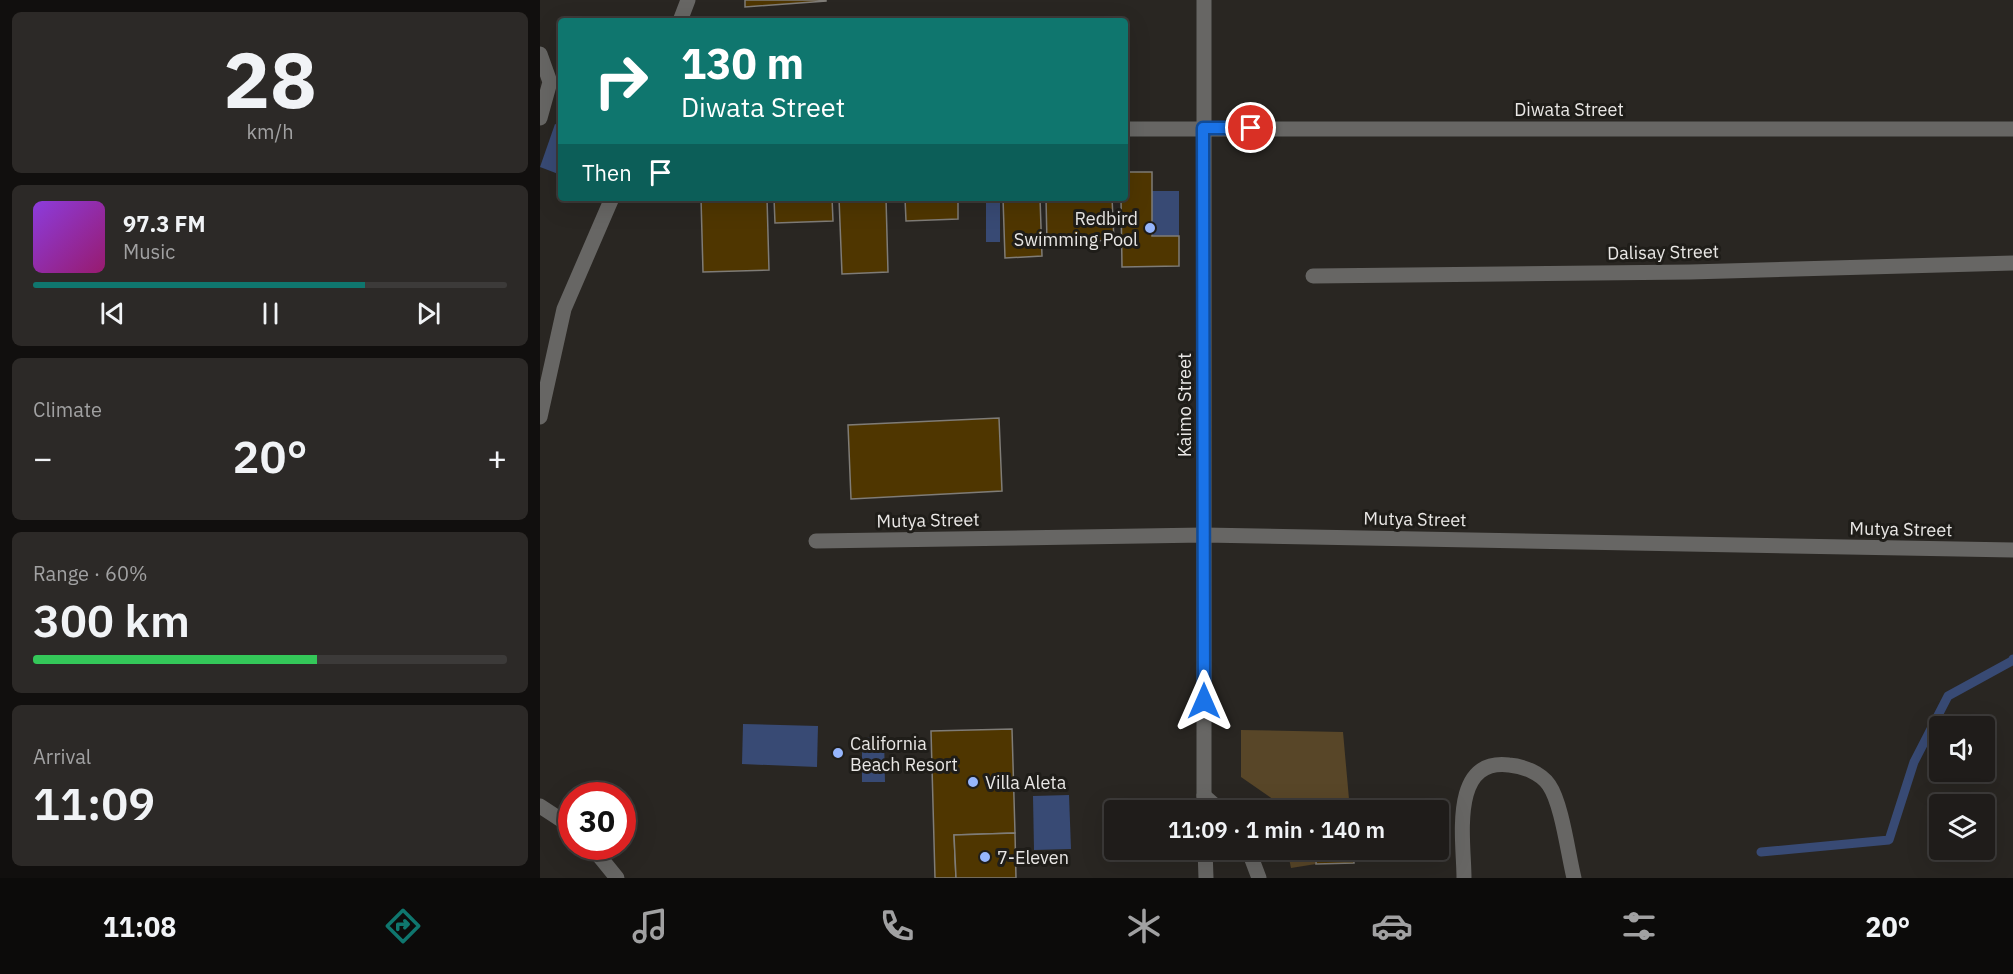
<!DOCTYPE html>
<html lang="en">
<head>
<meta charset="utf-8">
<style>
  :root { --surface:#1f1c1a; --page:#2c2927; --text:#f1f3f6; --muted:#a1a1a2; --line:#3c3a39; --accent:#0f766e }
  body { margin:0; font-family:"IBM Plex Sans",sans-serif; background:var(--page); color:var(--text); height:100vh; display:flex; flex-direction:column; font-size:22px; white-space:nowrap }
  * { box-sizing:border-box; margin:0 }
  p { font-size:20px; color:var(--muted) }
  .icon { flex:none; width:33px; height:33px; fill:none; stroke:currentColor; stroke-width:2; stroke-linecap:round; stroke-linejoin:round }
  .map { position:relative; flex:1; overflow:hidden }
  .drawer { display:flex; flex-direction:column; gap:12px; padding:12px; background:#110f0e; width:540px }
  .drawer>* { flex:none }
  .hud { position:absolute; left:18px; top:18px; width:570px; height:183px; border-radius:6px; box-shadow:0 6px 24px #0002,0 0 0 2px var(--line); background:#0f766e; color:#fff; overflow:hidden }
  .controls { position:absolute; left:1389px; top:716px; display:grid; gap:12px }
  .controls a { display:grid; place-items:center; width:66px; height:66px; border-radius:6px; background:var(--surface); box-shadow:0 6px 24px #0002,0 0 0 2px var(--line); font-size:30px }
  .speed { position:absolute; left:18px; top:782px; display:flex; gap:12px; font-size:30px; font-weight:700; text-align:center }
  .speed>* { display:grid; place-content:center; width:78px; height:78px; border-radius:50%; background:var(--surface); box-shadow:0 6px 24px #0002,0 0 0 2px var(--line); line-height:1 }
  .speed .limit { border:9px solid #d22; background:#fff; color:#111 }
  .pin { position:absolute; display:grid; place-items:center; width:51px; height:51px; color:#fff; margin:-26px; border:3px solid #fff; border-radius:50%; box-shadow:0 2px 6px #0007 }
  .me { position:absolute; width:66px; margin:-33px; rotate:0deg; stroke-linejoin:round; filter:drop-shadow(0 0 4px #0008) }
  .turn { display:flex; align-items:center; gap:21px; height:126px; padding:0 24px; font-size:27px }
  .turn .icon { width:78px; height:78px; stroke-width:2.5 }
  .turn b { display:block; font-size:42px; line-height:51px }
  .then { display:flex; align-items:center; height:57px; padding:0 24px; background:#0003; gap:12px; font-size:22px }
  .big { font-size:45px; font-weight:600; line-height:1.1 }
  .drawer .widget { flex:1; display:flex; flex-direction:column; justify-content:center; gap:9px; min-width:0; padding:0 21px; border-radius:9px; background:var(--page) }
  .drawer .dial { align-items:center; gap:0 }
  .dial b { font-size:78px; line-height:1 }
  .song { display:flex; align-items:center; gap:18px }
  .cover { width:72px; height:72px; border-radius:9px; background:linear-gradient(135deg,hsl(270 70% 55%),hsl(320 70% 35%)) }
  .played { height:6px; border-radius:3px; background:linear-gradient(90deg,var(--accent) 70%,var(--line) 70%) }
  .keys { display:flex; justify-content:space-around; direction:ltr }
  .heat { display:flex; justify-content:space-between; align-items:center; font-size:33px; direction:ltr }
  .charge { height:9px; border-radius:4px; background:linear-gradient(90deg,#34c759 60%,var(--line) 0) }
  .trip { position:absolute; left:564px; top:800px; width:345px; height:60px; border-radius:6px; background:var(--surface); box-shadow:0 6px 24px #0002,0 0 0 2px var(--line); font-weight:600; line-height:60px; text-align:center }
  .dock { display:flex; height:96px; justify-content:space-around; align-items:center; background:#0c0b0a; color:var(--muted) }
  .dock .icon { width:42px; height:42px }
  .dock .current { color:var(--accent) }
  .dock b { font-size:27px; color:var(--text) }
  main { display:flex; flex:1; min-height:0 }
  .map>svg:first-child { display:block }
  .green { fill:#584628 }
  .water { fill:#384a74 }
  .lines { fill:none; stroke-linecap:round; stroke-linejoin:round }
  .stream { stroke:#384a74; stroke-width:9 }
  .building { fill:#4f3600; stroke:#7f7c77; stroke-width:1.5 }
  .lane { stroke:#676664; stroke-width:15 }
  .street { stroke:#676664; stroke-width:15 }
  .route-casing { stroke:#114b97; stroke-width:15 }
  .route { stroke:#1a73e8; stroke-width:10 }
  .poi-dot { fill:#96b6fd; stroke:#1f1d19; stroke-width:2 }
  .labels { text-anchor:middle; dominant-baseline:central; stroke-width:6; stroke-linejoin:round; paint-order:stroke }
  .street-label { font-size:18px; fill:#e9e7e5; stroke:#1f1d19 }
  .poi-label { font-size:18px; fill:#e9e7e5; stroke:#1f1d19; text-anchor:start }
</style>
</head>
<body>
<main>
<section class="drawer">
<div class="widget dial"><b>28</b><p>km/h</p></div>
<div class="widget">
<div class="song"><i class="cover"></i><div><b>97.3 FM</b><p>Music</p></div></div>
<div class="played"></div>
<div class="keys"><svg class="icon" aria-label="previous" viewBox="0 0 24 24"><path d="M18 5L8 12l10 7zM5 5v14"/></svg><svg class="icon" aria-label="pause" viewBox="0 0 24 24"><path d="M8 5v14M16 5v14"/></svg><svg class="icon" aria-label="next" viewBox="0 0 24 24"><path d="M6 5l10 7-10 7zM19 5v14"/></svg></div>
</div>
<div class="widget"><p>Climate</p>
<div class="heat"><a>−</a><b class="big">20°</b><a>+</a></div>
</div>
<div class="widget"><p>Range · 60%</p><b class="big">300 km</b><div class="charge"></div></div>
<div class="widget"><p>Arrival</p><b class="big">11:09</b></div>
</section>
<div class="map">
<svg width="1473" height="878" viewBox="0 0 1473 878">
  <rect width="100%" height="100%" fill="#292622"/>
  <g class="green">
    <polygon points="701,730 803,732 810,810 737,810 734,800 701,777"/>
    <polygon points="747,849 777,849 776,864 751,868"/>
  </g>
  <g class="water">
    <polygon points="15,124 21,126 21,175 0,167"/>
    <rect x="612" y="191" width="27" height="45"/>
    <rect x="446" y="198" width="14" height="44"/>
    <polygon points="203,724 278,726 277,767 202,764"/>
    <polygon points="344,737 345,782 322,782 322,738"/>
    <polygon points="529,795 531,849 494,850 493,796"/>
  </g>
  <g class="lines">
    <polyline class="stream" points="1221,852 1349,840 1374,762 1408,696 1472,661 1473,659"/>
  </g>
  <g class="building">
    <polygon points="205,0 286,0 286,1 205,7"/>
    <polygon points="585,172 612,172 612,236 639,236 639,266 582,267 581,198 585,198"/>
    <polygon points="161,198 227,198 229,270 163,272"/>
    <polygon points="234,198 292,198 293,221 235,223"/>
    <polygon points="299,198 346,198 348,272 302,274"/>
    <polygon points="365,198 418,198 418,219 366,221"/>
    <polygon points="463,198 500,198 502,256 465,258"/>
    <polygon points="506,198 572,198 574,240 507,243"/>
    <polygon points="459,418 462,491 311,499 308,425"/>
    <polygon points="472,729 475,833 414,835 416,878 395,878 391,731"/>
    <polygon points="475,833 476,878 416,878 414,835"/>
    <polygon points="777,849 813,849 814,863 776,864"/>
  </g>
  <g class="lines">
    <path class="lane" d="M 924,878 C 924,841 909,758 969,765 C 983,766 1001,773 1009,785 C 1022,804 1028,854 1034,878"/>
    <g class="street">
      <polyline points="664,0 664,810"/>
      <polyline points="140,21 148,0"/>
      <polyline points="0,54 10,82 0,118"/>
      <polyline points="585,129 1473,129"/>
      <polyline points="773,276 1150,272 1473,263"/>
      <polyline points="0,417 24,309 72,198"/>
      <polyline points="276,541 664,535 1473,550"/>
      <polyline points="664,796 680,810"/>
      <polyline points="0,806 32,827"/>
      <polyline points="51,846 77,878"/>
      <polyline points="665,849 666,878"/>
      <polyline points="708,849 719,878"/>
    </g>
  </g>
  <g class="lines">
    <defs>
      <polyline id="route" points="664,701 663,128 711,128"/>
    </defs>
    <use href="#route" class="route-casing"/>
    <use href="#route" class="route"/>
  </g>
  <g class="poi-dot">
    <circle cx="610" cy="228" r="6"/>
    <circle cx="298" cy="753" r="6"/>
    <circle cx="433" cy="782" r="6"/>
    <circle cx="445" cy="857" r="6"/>
  </g>
  <g class="labels">
    <g class="street-label">
      <text x="1029" y="109">Diwata Street</text>
      <text transform="translate(1123 252) rotate(-1)">Dalisay Street</text>
      <text transform="translate(644 405) rotate(-90)">Kaimo Street</text>
      <text transform="translate(875 519) rotate(1)">Mutya Street</text>
      <text transform="translate(388 520) rotate(-1)">Mutya Street</text>
      <text transform="translate(1361 529) rotate(1)">Mutya Street</text>
    </g>
    <g class="poi-label">
      <text x="598" y="218" text-anchor="end">Redbird<tspan x="598" dy="21">Swimming Pool</tspan></text>
      <text x="310" y="743">California<tspan x="310" dy="21">Beach Resort</tspan></text>
      <text x="445" y="782">Villa Aleta</text>
      <text x="457" y="857">7-Eleven</text>
    </g>
  </g>
</svg>
<div class="controls">
<a><svg class="icon" aria-label="sound" viewBox="0 0 24 24"><path d="M4 9h4l5-4v14l-5-4H4zM17 9q2 3 0 6"/></svg></a>
<a><svg class="icon" aria-label="layers" viewBox="0 0 24 24"><path d="M12 4l9 5-9 5-9-5zM3 14l9 5 9-5"/></svg></a>
</div>
<div class="speed"><div class="limit">30</div></div>
<div class="pin" style="left:711px;top:128px;background:#d93025"><svg class="icon" aria-label="arrive" viewBox="0 0 24 24"><path d="M6 21V4h12l-3 4 3 4H6"/></svg></div>
<svg class="me" style="left:664px;top:701px" viewBox="-20 -20 40 40"><path d="M0-17L14 15 0 8-14 15z" fill="#1a73e8" stroke="#fff" stroke-width="4"/></svg>
<div class="trip">11:09 · 1 min · 140 m</div>
<div class="hud">
<div class="turn"><svg class="icon" aria-label="right" viewBox="0 0 24 24"><path d="M7 20v-9h11M14 6l5 5-5 5"/></svg><div><b>130 m</b>Diwata Street</div></div>
<div class="then">Then<svg class="icon" aria-label="arrive" viewBox="0 0 24 24"><path d="M6 21V4h12l-3 4 3 4H6"/></svg></div>
</div>
</div>
</main>
<nav class="dock">
<b>11:08</b>
<svg class="icon current" aria-label="directions" viewBox="0 0 24 24"><path d="M12 3l9 9-9 9-9-9zM9 14v-3h6M13 9l2 2-2 2"/></svg>
<svg class="icon" aria-label="music" viewBox="0 0 24 24"><path d="M9 18V5l10-2v13"/><circle cx="6" cy="18" r="3"/><circle cx="16" cy="16" r="3"/></svg>
<svg class="icon" aria-label="phone" viewBox="0 0 24 24"><path d="M5 4h4l2 5-3 2q2 4 5 5l2-3 5 2v4C11 20 4 13 5 4z"/></svg>
<svg class="icon" aria-label="climate" viewBox="0 0 24 24"><path d="M12 3v18M4 7l16 10M4 17L20 7"/></svg>
<svg class="icon" aria-label="car" viewBox="0 0 24 24"><path d="M5 17H2v-5l4-1 3-4h7l3 4 3 1v5h-3M9 17h6M6 11h13"/><circle cx="7" cy="17" r="2"/><circle cx="17" cy="17" r="2"/></svg>
<svg class="icon" aria-label="filters" viewBox="0 0 24 24"><path d="M4 7h16M4 17h16"/><circle cx="9" cy="7" r="2"/><circle cx="15" cy="17" r="2"/></svg>
<b>20°</b>
</nav>
</body>
</html>
